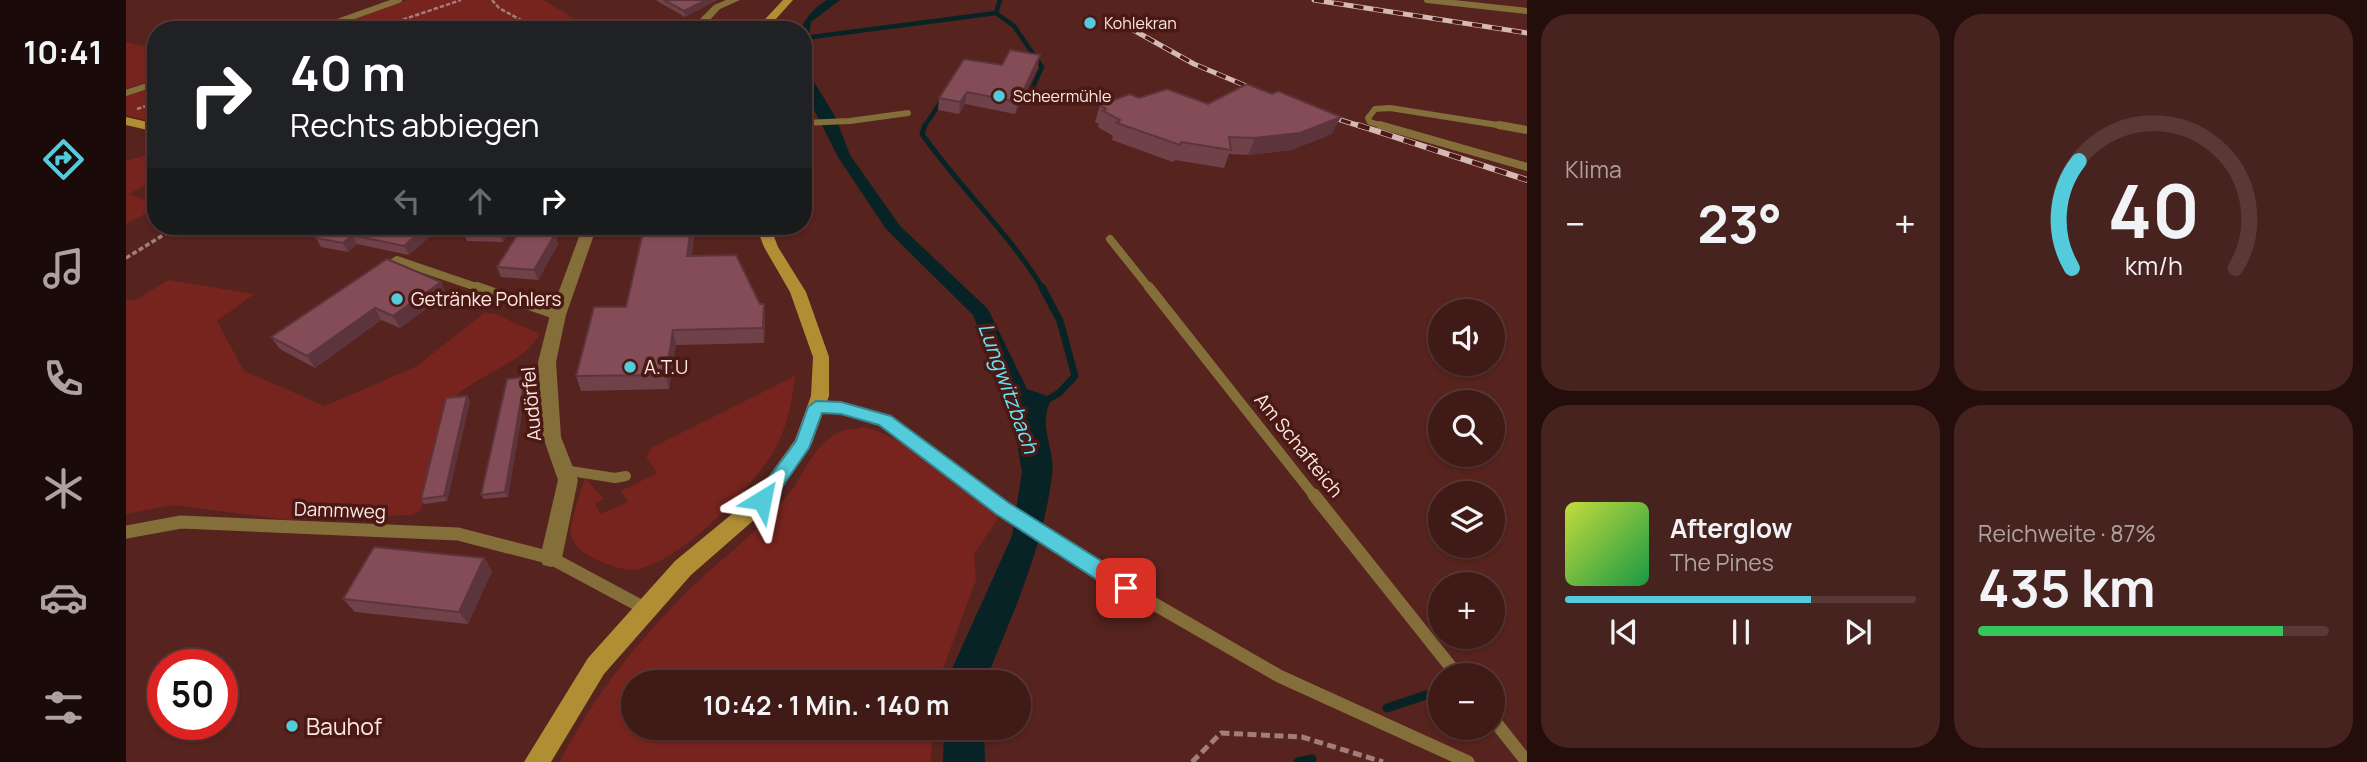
<!DOCTYPE html>
<html lang="de">
<head>
<meta charset="utf-8">
<style>
  :root { --surface:#401a16; --page:#47231f; --text:#f1f3f6; --muted:#aea1a1; --line:#593835; --accent:#53cbdb }
  body { margin:0; font-family:Manrope,sans-serif; background:var(--page); color:var(--text); height:100vh; display:flex; flex-direction:column; font-size:26px; white-space:nowrap }
  * { box-sizing:border-box; margin:0 }
  p { font-size:23px; color:var(--muted) }
  .icon { flex:none; width:38px; height:38px; fill:none; stroke:currentColor; stroke-width:2; stroke-linecap:round; stroke-linejoin:round }
  .map { position:relative; flex:1; overflow:hidden }
  .details { display:flex; flex-direction:column; gap:14px; padding:14px; background:#230e0c; width:840px }
  .details>* { flex:none }
  .top-card { position:absolute; left:21px; top:21px; width:665px; height:214px; border-radius:28px; box-shadow:0 2px 5px #0004,0 0 0 2px var(--line); background:#202124; color:#fff; overflow:hidden }
  .fabs { position:absolute; left:1302px; top:299px; display:grid; gap:14px }
  .fabs a { display:grid; place-items:center; width:77px; height:77px; border-radius:50%; background:var(--surface); box-shadow:0 2px 5px #0004,0 0 0 2px var(--line); font-size:35px }
  .speed { position:absolute; left:21px; top:649px; display:flex; gap:14px; font-size:35px; font-weight:700; text-align:center }
  .speed>* { display:grid; place-content:center; width:91px; height:91px; border-radius:50%; background:var(--surface); box-shadow:0 2px 5px #0004,0 0 0 2px var(--line); line-height:1 }
  .speed .limit { border:10px solid #d22; background:#fff; color:#111 }
  .pin { position:absolute; display:grid; place-items:center; width:60px; height:60px; color:#fff; margin:-30px; border-radius:14px; box-shadow:0 4px 10px #0006 }
  .me { position:absolute; width:77px; margin:-38px; rotate:35deg; stroke-linejoin:round; filter:drop-shadow(0 0 5px #0008) }
  .turn { display:flex; align-items:center; gap:24px; height:147px; padding:0 28px; font-size:32px }
  .turn .icon { width:91px; height:91px; stroke-width:2.5 }
  .turn b { display:block; font-size:49px; line-height:60px }
  .lanes { display:flex; align-items:center; height:66px; padding:0 28px; background:#0003; justify-content:center; gap:35px; direction:ltr }
  .lanes .off { opacity:.35 }
  .big { font-size:52px; font-weight:700; line-height:1.1 }
  .details .card { flex:1; display:flex; flex-direction:column; justify-content:center; gap:10px; min-width:0; padding:0 24px; border-radius:28px; background:var(--page) }
  .details .dial { align-items:center; gap:0 }
  .dial svg { height:182px; overflow:visible; fill:none; stroke:var(--line); stroke-width:7; stroke-linecap:round; text-anchor:middle }
  .dial text { fill:var(--text); stroke:none }
  .song { display:flex; align-items:center; gap:21px }
  .cover { width:84px; height:84px; border-radius:10px; background:linear-gradient(135deg,hsl(70 70% 55%),hsl(140 70% 35%)) }
  .played { height:7px; border-radius:4px; background:linear-gradient(90deg,var(--accent) 70%,var(--line) 70%) }
  .keys { display:flex; justify-content:space-around; direction:ltr }
  .heat { display:flex; justify-content:space-between; align-items:center; font-size:38px; direction:ltr }
  .charge { height:10px; border-radius:5px; background:linear-gradient(90deg,#34c759 87%,var(--line) 0) }
  .details .tiles { flex:1; display:grid; gap:14px; grid-template-columns:repeat(2,1fr) }
  .trip { position:absolute; left:495px; top:670px; width:410px; height:70px; border-radius:35px; background:var(--surface); box-shadow:0 2px 5px #0004,0 0 0 2px var(--line); font-weight:700; line-height:70px; text-align:center }
  main { display:flex; flex:1; min-height:0 }
  .tabs { display:flex; flex-direction:column; width:126px; justify-content:space-around; align-items:center; background:#1a0a09; color:var(--muted) }
  .tabs .icon { width:49px; height:49px }
  .tabs .current { color:var(--accent) }
  .tabs b { font-size:32px; color:var(--text) }
  .map>svg:first-child { display:block }
  .green { fill:#77241e }
  .water { fill:#072326 }
  .lines { fill:none; stroke-linecap:round; stroke-linejoin:round }
  .stream-far3 { stroke:#072326; stroke-width:4.5 }
  .stream-far2 { stroke:#072326; stroke-width:5 }
  .stream-far1 { stroke:#072326; stroke-width:7 }
  .stream { stroke:#072326; stroke-width:9 }
  .path-far2 { stroke:#a27d79; stroke-width:2.5; stroke-dasharray:4.5 2; stroke-linecap:butt }
  .path-far1 { stroke:#a27d79; stroke-width:3.5; stroke-dasharray:5 2.5; stroke-linecap:butt }
  .path { stroke:#a27d79; stroke-width:5; stroke-dasharray:9 4.5; stroke-linecap:butt }
  .lane-far3 { stroke:#846f3b; stroke-width:6 }
  .lane-far2 { stroke:#846f3b; stroke-width:8 }
  .lane-far1 { stroke:#846f3b; stroke-width:10 }
  .lane { stroke:#846f3b; stroke-width:13 }
  .street { fill:#846f3b; fill-rule:evenodd }
  .secondary { fill:#b08e34; fill-rule:evenodd }
  .rail-far1-casing { stroke:#d5b9b5; stroke-width:5 }
  .rail-casing { stroke:#d5b9b5; stroke-width:6 }
  .rail-far1 { stroke:#4a1914; stroke-width:3.5; stroke-dasharray:10; stroke-linecap:butt }
  .rail { stroke:#4a1914; stroke-width:4.5; stroke-dasharray:12; stroke-linecap:butt }
  .wall { fill:#71414a }
  .shaded-wall { fill:#5c353c }
  .building { fill:#834c56; stroke:#5c353c; stroke-width:2 }
  .route { fill:#53cbdb; stroke:#36848e; stroke-width:2 }
  .poi-dot { fill:#53cbdb; stroke:#4a1914; stroke-width:2.5 }
  .labels { text-anchor:middle; dominant-baseline:central; stroke-width:7; stroke-linejoin:round; paint-order:stroke }
  .far-poi-label { font-size:16px; fill:#fce7e4; stroke:#4a1914; text-anchor:start }
  .poi-label { font-size:19px; fill:#fce7e4; stroke:#4a1914; text-anchor:start }
  .street-label { font-size:19px; fill:#fce7e4; stroke:#4a1914 }
  .water-label { font-size:21px; font-style:italic; fill:#63e9fb; stroke:#4a1914 }
  .near-poi-label { font-size:23px; fill:#fce7e4; stroke:#4a1914; text-anchor:start }
</style>
</head>
<body>
<main>
<nav class="tabs">
<b>10:41</b>
<svg class="icon current" aria-label="directions" viewBox="0 0 24 24"><path d="M12 3l9 9-9 9-9-9zM9 14v-3h6M13 9l2 2-2 2"/></svg>
<svg class="icon" aria-label="music" viewBox="0 0 24 24"><path d="M9 18V5l10-2v13"/><circle cx="6" cy="18" r="3"/><circle cx="16" cy="16" r="3"/></svg>
<svg class="icon" aria-label="phone" viewBox="0 0 24 24"><path d="M5 4h4l2 5-3 2q2 4 5 5l2-3 5 2v4C11 20 4 13 5 4z"/></svg>
<svg class="icon" aria-label="climate" viewBox="0 0 24 24"><path d="M12 3v18M4 7l16 10M4 17L20 7"/></svg>
<svg class="icon" aria-label="car" viewBox="0 0 24 24"><path d="M5 17H2v-5l4-1 3-4h7l3 4 3 1v5h-3M9 17h6M6 11h13"/><circle cx="7" cy="17" r="2"/><circle cx="17" cy="17" r="2"/></svg>
<svg class="icon" aria-label="filters" viewBox="0 0 24 24"><path d="M4 7h16M4 17h16"/><circle cx="9" cy="7" r="2"/><circle cx="15" cy="17" r="2"/></svg>
</nav>
<div class="map">
<svg width="1401" height="762" viewBox="0 0 1401 762">
  <rect width="100%" height="100%" fill="#56231e"/>
  <g class="green">
    <polygon points="281,0 417,0 467,30 326,30 311,23 292,30 197,30"/>
    <polygon points="0,42 30,49 30,79 0,89"/>
    <polygon points="30,85 30,119 24,121 0,115 0,95"/>
    <polygon points="30,152 30,180 3,194 30,204 30,208 0,224 0,161"/>
    <path d="M 42,280 L 128,294 L 91,321 L 118,371 L 199,406 L 291,366 L 358,313 L 369,314 L 414,334 C 395,366 349,374 324,402 C 314,414 305,489 294,511 L 285,515 L 162,520 L 48,505 L 0,514 L 0,299 L 8,301 Z"/>
    <path d="M 669,376 C 666,400 663,420 652,443 C 634,482 551,566 507,570 C 497,570 485,566 476,562 C 464,557 448,549 445,535 C 443,522 455,492 459,478 L 478,499 L 469,504 L 474,514 L 502,502 L 495,491 L 531,473 L 520,456 L 527,447 Z"/>
    <path d="M 737,427 C 789,440 831,485 873,517 L 848,554 L 850,580 L 812,682 L 508,682 L 508,728 L 806,728 L 805,762 L 434,762 C 467,696 513,639 565,588 C 589,564 617,544 640,519 C 649,510 657,501 665,491 C 680,470 690,441 716,431 C 722,429 730,429 737,427 Z"/>
  </g>
  <g class="water">
    <path d="M 701,0 L 714,0 L 685,22 L 681,53 L 684,75 L 710,118 L 724,155 L 774,226 L 862,309 L 901,389 L 919,395 L 924,402 C 912,429 930,450 926,476 C 916,551 887,613 859,682 L 820,682 L 886,536 L 896,472 L 886,413 L 847,315 L 760,229 L 712,157 L 677,88 L 677,30 L 674,30 C 680,17 689,7 701,0 Z"/>
    <polygon points="818,728 858,728 859,762 817,762"/>
  </g>
  <g class="lines">
    <g class="stream-far3">
      <polyline points="874,0 870,13 888,26 916,67 902,98 896,100"/>
      <polyline points="678,38 870,13"/>
      <polyline points="798,127 818,97"/>
    </g>
    <path class="stream-far2" d="M 799,125 L 796,134 C 834,188 883,233 917,289"/>
    <polyline class="stream-far1" points="916,403 933,393 949,376 934,321 916,287"/>
    <g class="stream">
      <polyline points="1261,708 1300,695"/>
      <polyline points="1172,762 1186,759"/>
    </g>
    <g class="path-far2">
      <polyline points="366,0 373,8 413,30"/>
      <polyline points="246,30 335,0"/>
      <polyline points="11,109 30,103"/>
    </g>
    <polyline class="path-far1" points="0,258 52,226"/>
    <polyline class="path" points="1066,762 1095,733 1176,737 1257,762"/>
    <g class="lane-far3">
      <polyline points="1301,0 1401,11"/>
      <polyline points="189,30 273,0"/>
      <polyline points="0,93 30,83"/>
      <polyline points="677,123 724,121 782,113"/>
      <polyline points="1260,127 1244,122 1242,118 1249,109 1264,108 1384,127"/>
    </g>
    <g class="lane-far2">
      <polyline points="1254,125 1401,167"/>
      <polyline points="1373,125 1401,130"/>
      <polyline points="984,239 1024,289"/>
      <polyline points="257,269 271,260 356,289"/>
    </g>
    <g class="lane-far1">
      <polyline points="351,287 432,315"/>
      <polyline points="1023,287 1189,497"/>
      <polyline points="690,407 715,408 759,420 861,497"/>
      <polyline points="438,470 489,478 500,476"/>
    </g>
    <g class="lane">
      <polyline points="858,495 978,575 1153,676 1342,762"/>
      <polyline points="1188,495 1332,676"/>
      <polyline points="0,532 55,522 332,534 425,558 520,609"/>
      <polyline points="1367,719 1401,762"/>
    </g>
    <g class="street">
      <polygon points="600,0 614,0 594,9 581,23 583,30 573,30 572,21 588,5"/>
      <polygon points="457,226 471,226 440,315 430,362 435,437 452,480 436,558 433,565 425,567 417,565 414,558 432,480 417,437 412,362 424,315"/>
    </g>
    <g class="secondary">
      <polygon points="657,0 667,0 640,30 629,30"/>
      <polygon points="0,117 30,124 30,132 0,125"/>
      <polygon points="630,226 644,226 652,247 680,292 703,357 703,396 686,443 643,507 565,575 478,674 425,762 398,762 462,658 549,561 629,495 669,440 685,396 687,357 664,292 638,247"/>
    </g>
    <defs>
      <g id="rail-far1">
        <polyline points="1188,0 1401,33"/>
        <polyline points="1002,27 1068,64 1137,93"/>
        <polyline points="1196,114 1237,127"/>
      </g>
      <polyline id="rail" points="1232,125 1401,180"/>
    </defs>
    <use href="#rail-far1" class="rail-far1-casing"/>
    <use href="#rail" class="rail-casing"/>
    <use href="#rail-far1" class="rail-far1"/>
    <use href="#rail" class="rail"/>
  </g>
  <g class="wall">
    <polygon points="531,0 591,0 559,17 531,1"/>
    <polygon points="876,65 912,67 889,114 839,104 833,114 812,110 813,98"/>
    <polygon points="1013,98 1206,134 1165,150 1122,155 1103,154 1098,168 1049,160 1047,162 986,140 987,136 972,127 973,124 969,122 974,105"/>
    <polygon points="180,226 315,226 283,255 231,244 222,252 195,247 190,238 198,231"/>
    <polygon points="386,226 377,242 341,241 337,231"/>
    <polygon points="537,226 583,226 583,230 569,230 565,256 639,319 638,343 550,345 543,389 455,391 450,376 500,307"/>
    <polygon points="429,234 432,244 412,280 375,277 371,267"/>
    <polygon points="315,282 320,294 274,328 255,320 189,368 154,349 145,337"/>
    <polygon points="399,377 401,382 382,497 358,499 355,495"/>
    <polygon points="341,396 344,401 321,501 298,504 295,499"/>
    <polygon points="358,558 366,571 342,624 229,612 217,599"/>
  </g>
  <g class="shaded-wall">
    <polygon points="580,0 591,0 559,17 558,11"/>
    <polygon points="914,55 912,67 889,114 892,102"/>
    <polygon points="841,92 839,104 833,114 834,102"/>
    <polygon points="1215,117 1206,134 1165,150 1122,155 1129,138"/>
    <polygon points="301,226 315,226 283,255 278,246"/>
    <polygon points="377,226 386,226 377,242 373,232"/>
    <polygon points="565,226 568,226 569,230 564,271 561,256"/>
    <polygon points="429,234 432,244 412,280 408,270"/>
    <polygon points="226,235 231,244 222,252 217,243"/>
    <polygon points="315,282 320,294 274,328 267,316"/>
    <polygon points="638,304 639,319 638,343 637,328"/>
    <polygon points="249,308 255,320 189,368 181,356"/>
    <polygon points="547,330 550,345 543,389 540,375"/>
    <polygon points="399,377 401,382 382,497 379,492"/>
    <polygon points="341,396 344,401 321,501 318,496"/>
    <polygon points="358,558 366,571 342,624 333,612"/>
  </g>
  <g class="building">
    <polygon points="538,0 580,0 558,11"/>
    <polygon points="884,50 914,55 892,102 841,92 834,102 813,98 838,59 876,65"/>
    <polygon points="1121,84 1146,94 1152,91 1215,117 1174,133 1129,138 1103,137 1105,150 1055,142 1054,145 991,123 994,120 977,111 980,109 974,105 1004,94 1013,98 1041,89 1082,104"/>
    <polygon points="205,226 301,226 278,246 226,235 217,243 190,238"/>
    <polygon points="340,226 377,226 373,232 337,231"/>
    <polygon points="537,226 565,226 561,256 610,255 634,304 638,304 637,328 547,330 540,375 450,376 468,307 500,307 517,232 537,228"/>
    <polygon points="393,232 429,234 408,270 371,267"/>
    <polygon points="261,259 315,282 267,316 249,308 181,356 145,337"/>
    <polygon points="399,377 379,492 355,495 381,379"/>
    <polygon points="341,396 318,496 295,499 320,398"/>
    <polygon points="248,547 358,558 333,612 217,599"/>
  </g>
  <polygon class="route" points="690,401 715,402 765,416 883,503 1007,581 1010,588 1007,594 1000,597 993,594 870,514 753,425 715,414 696,413 683,448 643,506 636,508 630,506 627,500 630,495 670,441 682,407"/>
  <g class="poi-dot">
    <circle cx="964" cy="23" r="7"/>
    <circle cx="873" cy="96" r="7"/>
    <circle cx="271" cy="299" r="7"/>
    <circle cx="504" cy="367" r="7"/>
    <circle cx="166" cy="726" r="7"/>
  </g>
  <g class="labels">
    <g class="far-poi-label">
      <text x="978" y="23">Kohlekran</text>
      <text x="887" y="96">Scheermühle</text>
    </g>
    <g class="poi-label">
      <text x="285" y="299">Getränke Pohlers</text>
      <text x="518" y="367">A.T.U</text>
    </g>
    <g class="street-label">
      <text transform="translate(405 404) rotate(-95)">Audörfel</text>
      <text transform="translate(1173 445) rotate(51)">Am Schafteich</text>
      <text transform="translate(214 510) rotate(2)">Dammweg</text>
    </g>
    <g class="water-label">
      <text transform="translate(883 388) rotate(70)">Lungwitzbach</text>
    </g>
    <g class="near-poi-label">
      <text x="180" y="726">Bauhof</text>
    </g>
  </g>
</svg>
<div class="fabs">
<a><svg class="icon" aria-label="sound" viewBox="0 0 24 24"><path d="M4 9h4l5-4v14l-5-4H4zM17 9q2 3 0 6"/></svg></a>
<a><svg class="icon" aria-label="search" viewBox="0 0 24 24"><circle cx="10" cy="10" r="6"/><path d="M15 15l6 6"/></svg></a>
<a><svg class="icon" aria-label="layers" viewBox="0 0 24 24"><path d="M12 4l9 5-9 5-9-5zM3 14l9 5 9-5"/></svg></a>
<a>+</a>
<a>−</a>
</div>
<div class="speed"><div class="limit">50</div></div>
<div class="pin" style="left:1000px;top:588px;background:#d93025"><svg class="icon" aria-label="arrive" viewBox="0 0 24 24"><path d="M6 21V4h12l-3 4 3 4H6"/></svg></div>
<svg class="me" style="left:636px;top:500px" viewBox="-20 -20 40 40"><path d="M0-17L14 15 0 8-14 15z" fill="#53cbdb" stroke="#fff" stroke-width="4"/></svg>
<div class="trip">10:42 · 1 Min. · 140 m</div>
<div class="top-card">
<div class="turn"><svg class="icon" aria-label="right" viewBox="0 0 24 24"><path d="M7 20v-9h11M14 6l5 5-5 5"/></svg><div><b>40 m</b>Rechts abbiegen</div></div>
<div class="lanes"><svg class="icon off" aria-label="left" viewBox="0 0 24 24"><path d="M17 20v-9H6M10 6l-5 5 5 5"/></svg><svg class="icon off" aria-label="ahead" viewBox="0 0 24 24"><path d="M12 20V5M6 11l6-6 6 6"/></svg><svg class="icon" aria-label="right" viewBox="0 0 24 24"><path d="M7 20v-9h11M14 6l5 5-5 5"/></svg></div>
</div>
</div>
<section class="details">
<div class="tiles">
<div class="card"><p>Klima</p>
<div class="heat"><a>−</a><b class="big">23°</b><a>+</a></div>
</div>
<div class="card dial"><svg viewBox="0 0 100 80">
<path d="M14 69A42 42 0 1 1 86 69"/>
<path d="M14 69A42 42 0 0 1 17 22" stroke="#53cbdb"/>
<text x="50" y="56" font-size="32" font-weight="700">40</text>
<text x="50" y="72" font-size="11">km/h</text>
</svg></div>
<div class="card">
<div class="song"><i class="cover"></i><div><b>Afterglow</b><p>The Pines</p></div></div>
<div class="played"></div>
<div class="keys"><svg class="icon" aria-label="previous" viewBox="0 0 24 24"><path d="M18 5L8 12l10 7zM5 5v14"/></svg><svg class="icon" aria-label="pause" viewBox="0 0 24 24"><path d="M8 5v14M16 5v14"/></svg><svg class="icon" aria-label="next" viewBox="0 0 24 24"><path d="M6 5l10 7-10 7zM19 5v14"/></svg></div>
</div>
<div class="card"><p>Reichweite · 87%</p><b class="big">435 km</b><div class="charge"></div></div>
</div>
</section>
</main>
</body>
</html>
